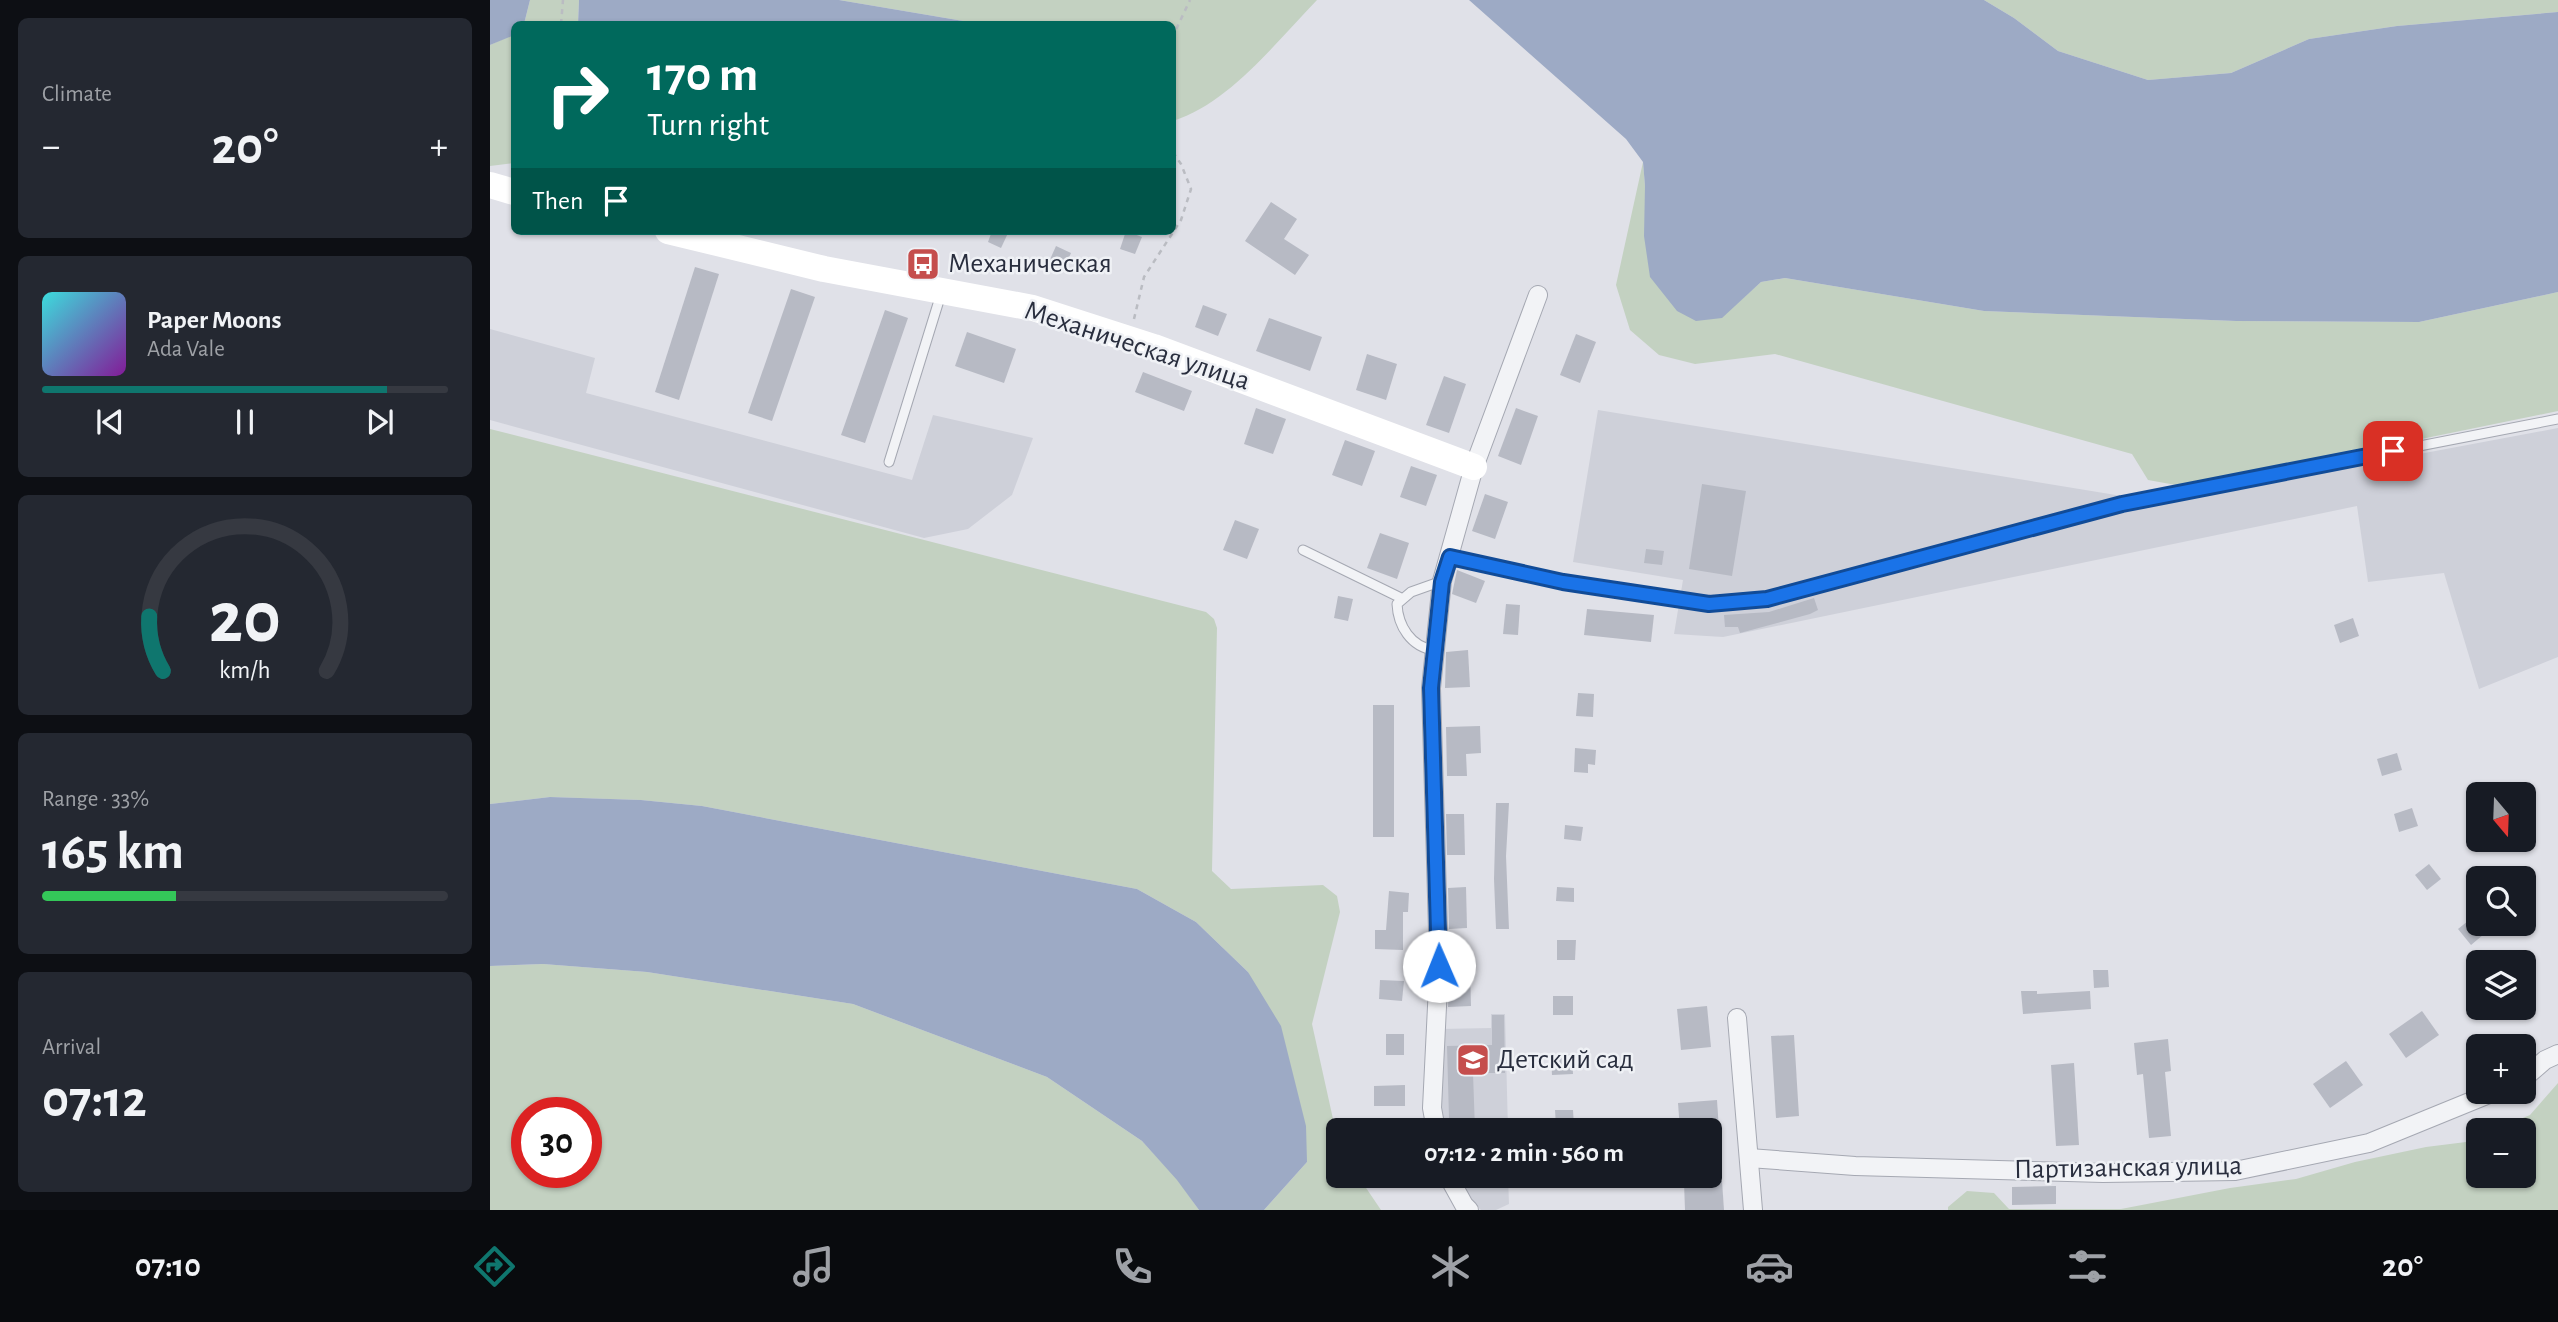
<!DOCTYPE html>
<html lang="en">
<head>
<meta charset="utf-8">
<style>
  :root { --surface:#171b24; --page:#242831; --text:#f1f3f6; --muted:#9ea1a6; --line:#363941; --accent:#0f766e }
  body { margin:0; font-family:"Alegreya Sans",sans-serif; background:var(--page); color:var(--text); height:100vh; display:flex; flex-direction:column; font-size:26px; white-space:nowrap }
  * { box-sizing:border-box; margin:0 }
  p { font-size:23px; color:var(--muted) }
  .icon { flex:none; width:38px; height:38px; fill:none; stroke:currentColor; stroke-width:2; stroke-linecap:round; stroke-linejoin:round }
  .map { position:relative; flex:1; overflow:hidden }
  .drawer { display:flex; flex-direction:column; gap:18px; padding:18px; background:#0d0f14; width:490px }
  .drawer>* { flex:none }
  .banner { position:absolute; left:21px; top:21px; width:665px; height:214px; border-radius:10px; box-shadow:0 2px 5px #0004; background:#00695c; color:#fff; overflow:hidden }
  .needle { width:46px; rotate:161deg }
  .buttons { position:absolute; left:1976px; top:782px; display:grid; gap:14px }
  .buttons a { display:grid; place-items:center; width:70px; height:70px; border-radius:10px; background:var(--surface); box-shadow:0 2px 5px #0004; font-size:35px }
  .speed { position:absolute; left:21px; top:1097px; display:flex; gap:14px; font-size:35px; font-weight:700; text-align:center }
  .speed>* { display:grid; place-content:center; width:91px; height:91px; border-radius:50%; background:var(--surface); box-shadow:0 2px 5px #0004; line-height:1 }
  .speed .limit { border:10px solid #d22; background:#fff; color:#111 }
  .pin { position:absolute; display:grid; place-items:center; width:60px; height:60px; color:#fff; margin:-30px; border-radius:14px; box-shadow:0 4px 10px #0006 }
  .me { position:absolute; width:77px; margin:-38px; rotate:359deg; stroke-linejoin:round; filter:drop-shadow(0 0 5px #0008) }
  .turn { display:flex; align-items:center; gap:24px; height:147px; padding:0 21px; font-size:32px }
  .turn .icon { width:91px; height:91px; stroke-width:2.5 }
  .turn b { display:block; font-size:49px; line-height:60px }
  .then { display:flex; align-items:center; height:66px; padding:0 21px; background:#0003; gap:14px; font-size:26px }
  .big { font-size:52px; font-weight:600; line-height:1.1 }
  .drawer .tile { flex:1; display:flex; flex-direction:column; justify-content:center; gap:10px; min-width:0; padding:0 24px; border-radius:10px; background:var(--page) }
  .drawer .dial { align-items:center; gap:0 }
  .dial svg { height:182px; overflow:visible; fill:none; stroke:var(--line); stroke-width:7; stroke-linecap:round; text-anchor:middle }
  .dial text { fill:var(--text); stroke:none }
  .song { display:flex; align-items:center; gap:21px }
  .cover { width:84px; height:84px; border-radius:10px; background:linear-gradient(135deg,hsl(180 70% 55%),hsl(290 70% 35%)) }
  .played { height:7px; border-radius:4px; background:linear-gradient(90deg,var(--accent) 85%,var(--line) 85%) }
  .keys { display:flex; justify-content:space-around; direction:ltr }
  .heat { display:flex; justify-content:space-between; align-items:center; font-size:38px; direction:ltr }
  .charge { height:10px; border-radius:5px; background:linear-gradient(90deg,#34c759 33%,var(--line) 0) }
  .trip { position:absolute; left:836px; top:1118px; width:396px; height:70px; border-radius:10px; background:var(--surface); box-shadow:0 2px 5px #0004; font-weight:600; line-height:70px; text-align:center }
  .tab-bar { display:flex; height:112px; justify-content:space-around; align-items:center; background:#090b0e; color:var(--muted) }
  .tab-bar .icon { width:49px; height:49px }
  .tab-bar .current { color:var(--accent) }
  .tab-bar b { font-size:32px; color:var(--text) }
  main { display:flex; flex:1; min-height:0 }
  .map>svg:first-child { display:block }
  .built { fill:#ced0d9 }
  .green { fill:#c3d1c1; fill-rule:evenodd }
  .water { fill:#9daac5 }
  .building { fill:#b7bac4 }
  .lines { fill:none; stroke-linecap:round; stroke-linejoin:round }
  .lane-casing { stroke:#a5a8b2; stroke-width:11 }
  .street-casing { stroke:#a5a8b2; stroke-width:20 }
  .path { stroke:#babcc2; stroke-width:2.5; stroke-dasharray:5 5; stroke-linecap:butt }
  .lane { stroke:#f2f3f6; stroke-width:9 }
  .street { stroke:#f2f3f6; stroke-width:18 }
  .secondary { stroke:#fff; stroke-width:26 }
  .route-casing { stroke:#114b97; stroke-width:18 }
  .route { stroke:#1a73e8; stroke-width:12 }
  .labels { text-anchor:middle; dominant-baseline:central; stroke-width:5; stroke-linejoin:round; paint-order:stroke }
  .poi-label { font-size:28px; fill:#292e3e; stroke:#eff1f5; text-anchor:start }
  .street-label { font-size:28px; fill:#292e3e; stroke:#eff1f5 }
</style>
</head>
<body>
<main>
<section class="drawer">
<div class="tile"><p>Climate</p>
<div class="heat"><a>−</a><b class="big">20°</b><a>+</a></div>
</div>
<div class="tile">
<div class="song"><i class="cover"></i><div><b>Paper Moons</b><p>Ada Vale</p></div></div>
<div class="played"></div>
<div class="keys"><svg class="icon" aria-label="previous" viewBox="0 0 24 24"><path d="M18 5L8 12l10 7zM5 5v14"/></svg><svg class="icon" aria-label="pause" viewBox="0 0 24 24"><path d="M8 5v14M16 5v14"/></svg><svg class="icon" aria-label="next" viewBox="0 0 24 24"><path d="M6 5l10 7-10 7zM19 5v14"/></svg></div>
</div>
<div class="tile dial"><svg viewBox="0 0 100 80">
<path d="M14 69A42 42 0 1 1 86 69"/>
<path d="M14 69A42 42 0 0 1 8 45" stroke="#0f766e"/>
<text x="50" y="56" font-size="32" font-weight="700">20</text>
<text x="50" y="72" font-size="11">km/h</text>
</svg></div>
<div class="tile"><p>Range · 33%</p><b class="big">165 km</b><div class="charge"></div></div>
<div class="tile"><p>Arrival</p><b class="big">07:12</b></div>
</section>
<div class="map">
<svg width="2068" height="1210" viewBox="0 0 2068 1210">
  <rect width="100%" height="100%" fill="#e0e1e8"/>
  <g class="built">
    <polygon points="0,329 105,358 96,393 422,480 443,415 543,438 522,495 478,529 434,538 0,420"/>
    <polygon points="1878,399 1892,461 2068,428 2068,657 1989,689 1954,573 1878,582 1867,506 1233,637 1184,634 1193,580 1083,562 1108,410 1632,496 1805,462"/>
    <polygon points="1001,1014 1015,1014 1018,1130 954,1130 949,1090 950,1029 1001,1028"/>
    <polygon points="968,1176 1018,1176 1019,1204 1006,1210 991,1210 980,1200"/>
  </g>
  <g class="green">
    <polygon points="40,0 89,0 88,24 34,24"/>
    <path d="M 349,0 L 827,0 C 786,42 740,103 683,121 L 682,24 L 491,24 Z"/>
    <polygon points="1494,0 2068,0 2068,12 1907,26 1819,39 1741,73 1658,80 1568,51 1524,18"/>
    <polygon points="24,34 24,163 0,166 0,45"/>
    <polygon points="1153,162 1155,186 1232,317 1271,282 1295,278 1494,311 1746,321 1929,322 2068,292 2068,411 1697,487 1658,480 1642,454 1285,354 1205,364 1169,355 1140,330 1126,285"/>
    <polygon points="0,429 716,612 724,619 727,628 722,871 741,889 833,885 847,896 850,912 822,1024 849,1146 849,1176 868,1176 891,1210 774,1210 817,1162 758,972 706,922 647,889 212,806 151,800 60,797 0,804"/>
    <path d="M 53,964 L 157,972 L 363,1004 L 557,1077 L 652,1141 L 688,1180 L 709,1210 L 0,1210 L 0,966 ZM 37,1113 L 96,1113 L 96,1172 L 37,1172 Z"/>
    <polygon points="2068,1083 2068,1210 1458,1210 1458,1207 1477,1191 1504,1193 1519,1209 1631,1209 1740,1188 1806,1179 1865,1162 1936,1147 1976,1142 1988,1137 1988,1176 2034,1176 2034,1130 2004,1130 2040,1115"/>
  </g>
  <g class="water">
    <polygon points="0,0 40,0 34,24 24,24 24,34 22,36 0,45"/>
    <polygon points="89,0 349,0 491,24 88,24"/>
    <polygon points="979,0 1494,0 1524,18 1568,51 1658,80 1741,73 1819,39 1907,26 2068,12 2068,292 1929,322 1746,321 1494,311 1295,278 1271,282 1232,318 1206,321 1187,311 1160,277 1154,236 1155,186 1153,162 1136,139"/>
    <polygon points="60,797 151,800 212,806 647,889 706,922 758,972 791,1026 816,1126 817,1162 774,1210 709,1210 687,1180 652,1141 557,1077 363,1004 157,972 53,964 0,966 0,804"/>
  </g>
  <g class="building">
    <polygon points="781,202 807,219 794,239 819,255 805,275 755,241"/>
    <polygon points="502,231 519,231 511,248 498,242"/>
    <polygon points="636,231 652,237 645,254 630,249"/>
    <polygon points="566,246 581,253 573,271 558,264"/>
    <polygon points="205,267 229,274 189,400 165,392"/>
    <polygon points="301,289 325,297 282,421 258,413"/>
    <polygon points="713,305 737,314 728,336 705,327"/>
    <polygon points="395,310 418,318 375,443 351,435"/>
    <polygon points="779,318 832,337 820,371 766,351"/>
    <polygon points="477,332 526,349 514,383 465,366"/>
    <polygon points="1086,334 1106,342 1090,383 1070,375"/>
    <polygon points="877,354 907,364 896,400 866,390"/>
    <polygon points="653,372 702,391 694,411 645,392"/>
    <polygon points="954,376 976,384 959,433 936,425"/>
    <polygon points="766,408 796,419 783,454 754,444"/>
    <polygon points="1026,408 1048,416 1031,465 1008,456"/>
    <polygon points="855,440 885,451 872,486 842,475"/>
    <polygon points="921,466 947,475 936,506 910,497"/>
    <polygon points="1212,484 1256,491 1242,576 1199,569"/>
    <polygon points="995,494 1018,502 1005,539 982,531"/>
    <polygon points="745,520 769,529 757,559 733,550"/>
    <polygon points="890,533 919,543 907,579 877,568"/>
    <polygon points="1156,549 1174,551 1172,565 1154,563"/>
    <polygon points="967,570 995,581 986,603 962,594"/>
    <polygon points="848,596 863,599 858,621 844,618"/>
    <polygon points="1324,598 1328,610 1320,614 1250,633 1248,627 1235,627 1234,615 1279,612"/>
    <polygon points="1016,604 1030,605 1028,635 1013,634"/>
    <polygon points="1097,609 1164,615 1161,642 1094,635"/>
    <polygon points="1863,618 1869,636 1850,643 1844,625"/>
    <polygon points="978,650 980,687 955,688 956,652"/>
    <polygon points="1088,693 1104,694 1103,717 1086,716"/>
    <rect x="883" y="705" width="21" height="132"/>
    <polygon points="990,726 991,753 976,754 977,776 957,776 956,727"/>
    <polygon points="1085,748 1106,750 1105,765 1098,764 1098,773 1084,772"/>
    <polygon points="1907,753 1912,770 1892,776 1887,759"/>
    <polygon points="1006,803 1019,803 1016,856 1019,929 1006,929 1004,879"/>
    <polygon points="1922,808 1928,826 1909,832 1904,814"/>
    <polygon points="956,814 974,814 975,855 957,855"/>
    <polygon points="1075,825 1093,827 1091,841 1074,839"/>
    <polygon points="1939,864 1951,879 1937,890 1925,875"/>
    <polygon points="976,887 977,928 959,929 958,888"/>
    <polygon points="1067,887 1084,888 1084,902 1066,901"/>
    <polygon points="899,891 919,893 918,912 913,912 913,950 885,949 885,930 896,930"/>
    <polygon points="1988,913 1988,924 2006,924 1981,945 1968,929"/>
    <polygon points="1067,940 1086,940 1085,960 1067,960"/>
    <polygon points="960,965 980,965 981,1006 958,1007"/>
    <polygon points="1603,970 1618,970 1619,987 1604,988"/>
    <polygon points="890,980 914,981 912,1001 889,999"/>
    <polygon points="1531,991 1547,991 1547,994 1600,991 1601,1009 1533,1014"/>
    <rect x="1063" y="996" width="20" height="19"/>
    <polygon points="1217,1006 1221,1047 1191,1050 1187,1009"/>
    <polygon points="1932,1011 1949,1035 1916,1058 1899,1034"/>
    <polygon points="1002,1015 1014,1015 1015,1073 983,1073 985,1130 967,1130 967,1118 959,1118 957,1046 1002,1045"/>
    <rect x="896" y="1034" width="18" height="21"/>
    <polygon points="1304,1035 1309,1116 1286,1118 1281,1036"/>
    <polygon points="1678,1039 1681,1071 1675,1072 1681,1136 1659,1138 1653,1074 1647,1075 1644,1043"/>
    <polygon points="1082,1054 1083,1074 1062,1075 1061,1056"/>
    <polygon points="1856,1061 1873,1085 1840,1108 1823,1084"/>
    <polygon points="1584,1063 1589,1145 1566,1146 1561,1065"/>
    <polygon points="915,1085 915,1106 884,1106 884,1086"/>
    <polygon points="1227,1100 1229,1130 1190,1130 1188,1103"/>
    <polygon points="1065,1110 1083,1110 1084,1126 1066,1127"/>
    <polygon points="1232,1181 1234,1210 1195,1210 1194,1183"/>
    <polygon points="1566,1186 1566,1204 1522,1205 1522,1187"/>
  </g>
  <g class="lines">
    <defs>
      <g id="lane">
        <polyline points="399,462 451,294"/>
        <polyline points="813,550 911,598"/>
        <polyline points="960,557 1073,582 1219,604 1277,599 1632,504 2068,419"/>
        <path d="M 944,650 C 921,647 908,626 907,604 L 921,592 L 952,581"/>
      </g>
      <g id="street">
        <polyline points="1247,1018 1263,1210"/>
        <polyline points="2034,1078 2055,1060 2068,1054"/>
        <polyline points="946,1130 942,1108 949,966 941,688 952,581 984,467 1048,295"/>
        <polyline points="1259,1158 1365,1166 1613,1173 1745,1171 1879,1143 2004,1092"/>
        <polyline points="958,1176 974,1205 979,1210"/>
      </g>
    </defs>
    <use href="#lane" class="lane-casing"/>
    <use href="#street" class="street-casing"/>
    <g class="path">
      <polyline points="71,24 73,0"/>
      <polyline points="682,38 700,0"/>
      <polyline points="644,319 654,277 691,220 701,189 691,164 682,151"/>
    </g>
    <use href="#lane" class="lane"/>
    <use href="#street" class="street"/>
    <g class="secondary">
      <polyline points="0,185 24,192"/>
      <polyline points="178,231 334,269 543,308 664,347 984,467"/>
    </g>
  </g>
  <g class="lines">
    <defs>
      <polyline id="route" points="949,966 941,688 952,582 960,557 1073,582 1219,604 1277,599 1632,504 1903,451"/>
    </defs>
    <use href="#route" class="route-casing"/>
    <use href="#route" class="route"/>
  </g>
  <defs>
    <symbol id="bus-square" viewBox="-11 -11 22 22"><rect x="-9" y="-9" width="18" height="18" rx="4" fill="#c54e4d" stroke="#eff1f5"/><path d="M-5-6H5V4H4V6H2V4H-2V6H-4V4H-5ZM-3.5-4V0h7V-4ZM-3.5 1.2v1.5H-2V1.2ZM2 1.2v1.5H3.5V1.2Z" fill="#fff"/></symbol>
    <symbol id="school-square" viewBox="-11 -11 22 22"><rect x="-9" y="-9" width="18" height="18" rx="4" fill="#c54e4d" stroke="#eff1f5"/><path d="M0-5L7-2L0 1L-7-2ZM-4 1L0 2.5L4 1V4Q0 6-4 4Z" fill="#fff"/></symbol>
  </defs>
  <g fill-rule="evenodd">
    <use href="#bus-square" x="414" y="245" width="38" height="38"/>
    <use href="#school-square" x="964" y="1041" width="38" height="38"/>
  </g>
  <g class="labels">
    <g class="poi-label">
      <text x="458" y="264">Механическая</text>
      <text x="1007" y="1060">Детский сад</text>
    </g>
    <g class="street-label">
      <text transform="translate(647 346) rotate(18)">Механическая улица</text>
      <text transform="translate(1638 1168) rotate(-1)">Партизанская улица</text>
    </g>
  </g>
</svg>
<div class="buttons">
<a><svg class="needle" viewBox="-14 -14 28 28"><path d="M0-13l5 13h-10z" fill="#e53935"/><path d="M0 13l5-13h-10z" fill="#9ea1a6"/></svg></a>
<a><svg class="icon" aria-label="search" viewBox="0 0 24 24"><circle cx="10" cy="10" r="6"/><path d="M15 15l6 6"/></svg></a>
<a><svg class="icon" aria-label="layers" viewBox="0 0 24 24"><path d="M12 4l9 5-9 5-9-5zM3 14l9 5 9-5"/></svg></a>
<a>+</a>
<a>−</a>
</div>
<div class="speed"><div class="limit">30</div></div>
<div class="pin" style="left:1903px;top:451px;background:#d93025"><svg class="icon" aria-label="arrive" viewBox="0 0 24 24"><path d="M6 21V4h12l-3 4 3 4H6"/></svg></div>
<svg class="me" style="left:949px;top:966px" viewBox="-20 -20 40 40"><circle r="19" fill="#fff"/><path d="M0-13L10 11 0 6-10 11z" fill="#1a73e8"/></svg>
<div class="trip">07:12 · 2 min · 560 m</div>
<div class="banner">
<div class="turn"><svg class="icon" aria-label="right" viewBox="0 0 24 24"><path d="M7 20v-9h11M14 6l5 5-5 5"/></svg><div><b>170 m</b>Turn right</div></div>
<div class="then">Then<svg class="icon" aria-label="arrive" viewBox="0 0 24 24"><path d="M6 21V4h12l-3 4 3 4H6"/></svg></div>
</div>
</div>
</main>
<nav class="tab-bar">
<b>07:10</b>
<svg class="icon current" aria-label="directions" viewBox="0 0 24 24"><path d="M12 3l9 9-9 9-9-9zM9 14v-3h6M13 9l2 2-2 2"/></svg>
<svg class="icon" aria-label="music" viewBox="0 0 24 24"><path d="M9 18V5l10-2v13"/><circle cx="6" cy="18" r="3"/><circle cx="16" cy="16" r="3"/></svg>
<svg class="icon" aria-label="phone" viewBox="0 0 24 24"><path d="M5 4h4l2 5-3 2q2 4 5 5l2-3 5 2v4C11 20 4 13 5 4z"/></svg>
<svg class="icon" aria-label="climate" viewBox="0 0 24 24"><path d="M12 3v18M4 7l16 10M4 17L20 7"/></svg>
<svg class="icon" aria-label="car" viewBox="0 0 24 24"><path d="M5 17H2v-5l4-1 3-4h7l3 4 3 1v5h-3M9 17h6M6 11h13"/><circle cx="7" cy="17" r="2"/><circle cx="17" cy="17" r="2"/></svg>
<svg class="icon" aria-label="filters" viewBox="0 0 24 24"><path d="M4 7h16M4 17h16"/><circle cx="9" cy="7" r="2"/><circle cx="15" cy="17" r="2"/></svg>
<b>20°</b>
</nav>
</body>
</html>
